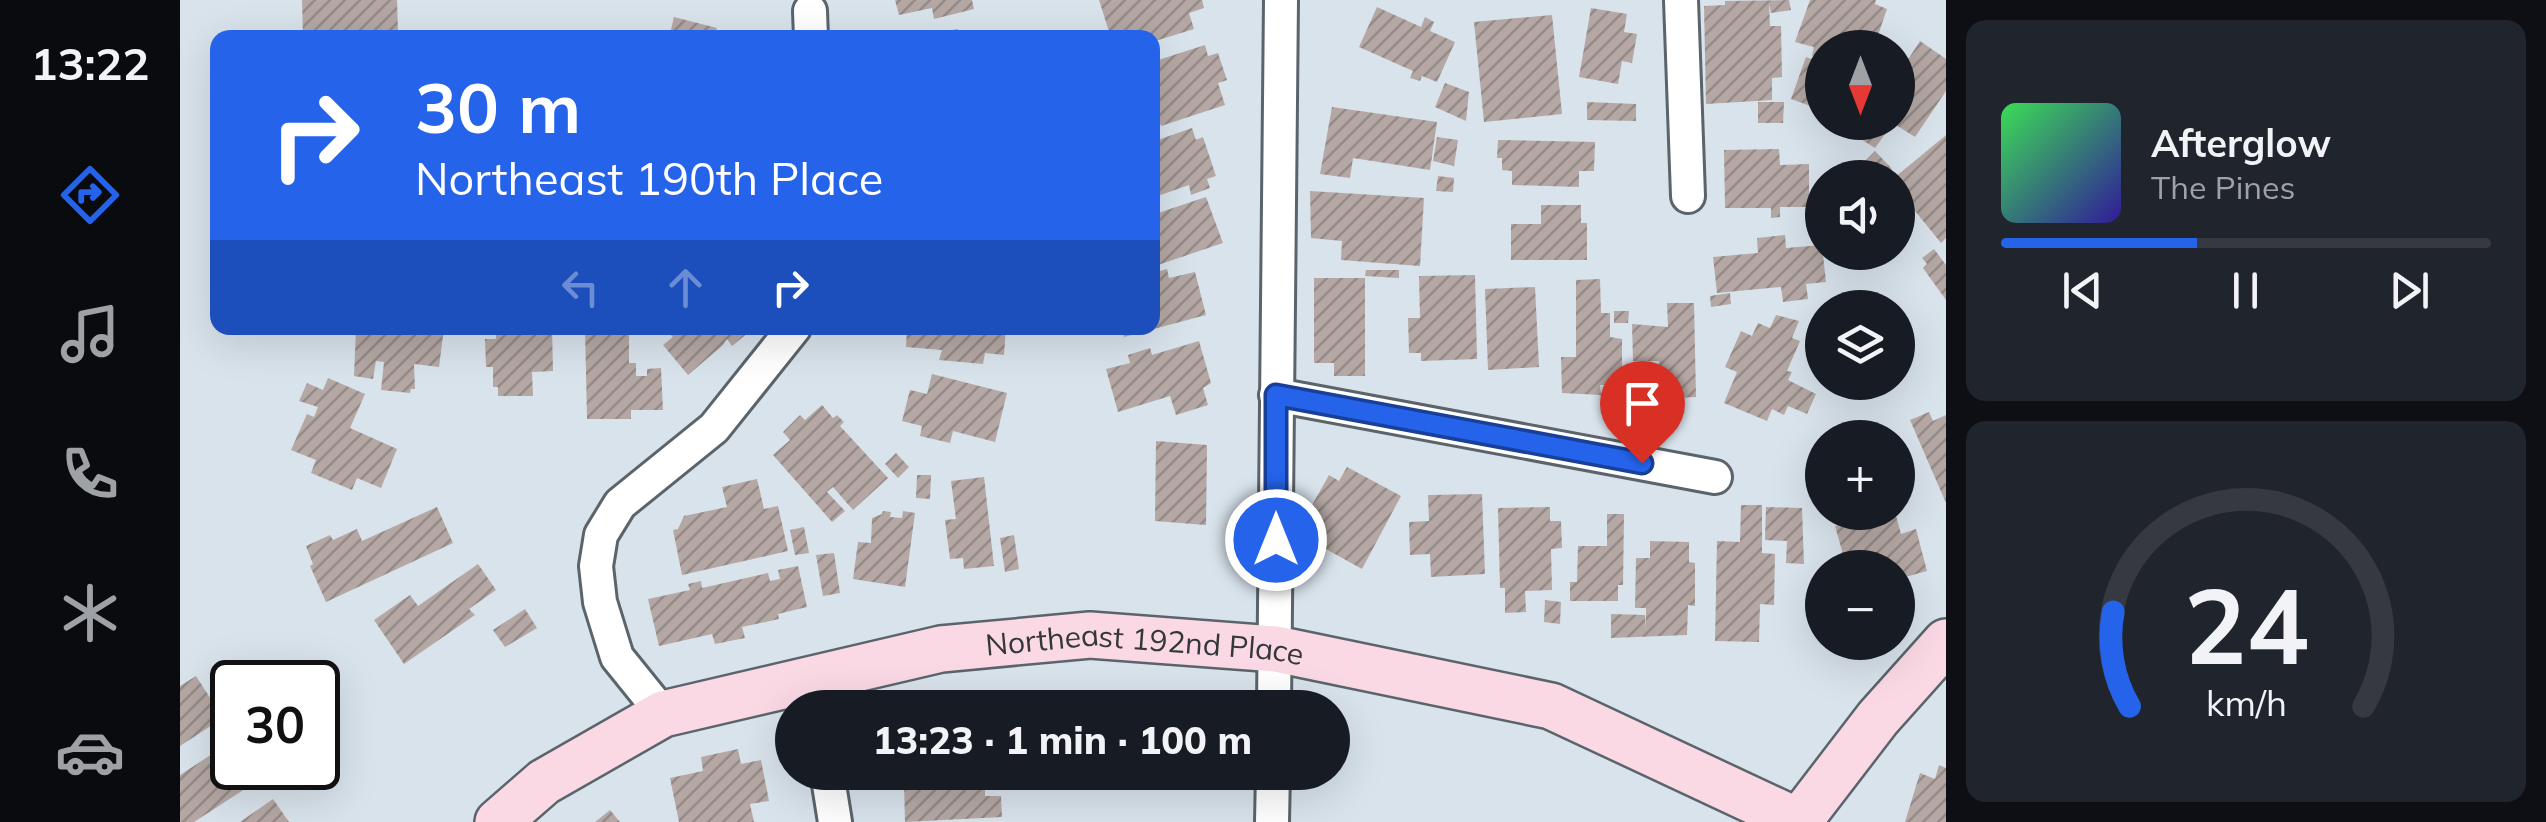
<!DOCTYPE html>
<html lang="en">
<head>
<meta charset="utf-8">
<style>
  :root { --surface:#171b24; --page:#20242c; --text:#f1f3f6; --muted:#9ea1a6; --line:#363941; --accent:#2563eb }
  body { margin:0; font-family:Mulish,sans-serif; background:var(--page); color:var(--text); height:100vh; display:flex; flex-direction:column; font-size:38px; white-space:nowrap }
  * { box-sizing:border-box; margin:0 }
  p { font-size:32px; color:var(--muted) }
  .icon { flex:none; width:55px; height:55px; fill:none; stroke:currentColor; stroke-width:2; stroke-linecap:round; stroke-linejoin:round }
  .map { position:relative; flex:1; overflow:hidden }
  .details { display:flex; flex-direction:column; gap:20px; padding:20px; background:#0d0f14; width:600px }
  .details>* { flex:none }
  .banner { position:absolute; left:30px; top:30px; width:950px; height:305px; border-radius:20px; box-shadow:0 10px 40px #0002; background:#2563eb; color:#fff; overflow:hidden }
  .needle { width:65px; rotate:180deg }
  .controls { position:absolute; left:1625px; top:30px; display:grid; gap:20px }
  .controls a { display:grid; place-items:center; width:110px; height:110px; border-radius:50%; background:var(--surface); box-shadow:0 10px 40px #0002; font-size:50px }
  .speed { position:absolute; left:30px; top:660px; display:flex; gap:20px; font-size:50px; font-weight:700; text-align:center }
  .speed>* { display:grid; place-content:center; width:130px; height:130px; border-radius:50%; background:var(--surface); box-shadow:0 10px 40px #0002; line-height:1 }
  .speed .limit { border:5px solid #111; border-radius:15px; background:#fff; color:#111 }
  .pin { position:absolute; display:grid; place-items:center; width:85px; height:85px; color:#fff; margin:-102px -42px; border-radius:50% 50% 50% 0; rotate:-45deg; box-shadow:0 0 10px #0007 }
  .pin .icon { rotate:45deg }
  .me { position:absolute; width:110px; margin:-55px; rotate:0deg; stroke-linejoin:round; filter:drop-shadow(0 0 8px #0008) }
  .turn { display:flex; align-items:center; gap:35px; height:210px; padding:0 40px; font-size:45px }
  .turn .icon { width:130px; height:130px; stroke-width:2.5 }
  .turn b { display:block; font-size:70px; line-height:85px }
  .lanes { display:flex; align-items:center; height:95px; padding:0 40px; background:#0003; justify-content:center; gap:50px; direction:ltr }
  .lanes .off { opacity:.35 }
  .details .card { flex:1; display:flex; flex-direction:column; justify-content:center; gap:15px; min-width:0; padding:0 35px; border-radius:20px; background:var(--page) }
  .details .dial { align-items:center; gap:0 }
  .dial svg { height:260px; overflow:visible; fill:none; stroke:var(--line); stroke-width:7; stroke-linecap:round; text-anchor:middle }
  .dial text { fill:var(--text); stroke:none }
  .song { display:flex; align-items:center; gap:30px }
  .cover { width:120px; height:120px; border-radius:15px; background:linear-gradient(135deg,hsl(130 70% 55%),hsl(250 70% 35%)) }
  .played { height:10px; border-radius:5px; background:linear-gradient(90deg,var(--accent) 40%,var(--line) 40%) }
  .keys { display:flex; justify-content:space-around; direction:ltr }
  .trip { position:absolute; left:595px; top:690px; width:575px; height:100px; border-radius:50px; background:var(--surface); box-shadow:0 10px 40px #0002; font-weight:800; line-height:100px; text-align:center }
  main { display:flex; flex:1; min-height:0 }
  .menu { display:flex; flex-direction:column; width:180px; justify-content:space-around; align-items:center; background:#090b0e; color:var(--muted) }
  .menu .icon { width:70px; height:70px }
  .menu .active { color:var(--accent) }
  .menu b { font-size:45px; color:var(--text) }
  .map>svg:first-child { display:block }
  .building { fill:url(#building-hatch) }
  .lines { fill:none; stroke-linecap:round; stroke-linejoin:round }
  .street-casing { stroke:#5b646b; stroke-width:38 }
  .secondary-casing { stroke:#5b646b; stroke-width:50 }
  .street { stroke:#fff; stroke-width:32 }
  .secondary { stroke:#fad9e4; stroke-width:45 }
  .route-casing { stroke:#184099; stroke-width:25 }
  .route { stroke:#2563eb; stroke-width:18 }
  .labels { text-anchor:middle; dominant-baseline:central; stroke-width:8; stroke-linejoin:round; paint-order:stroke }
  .street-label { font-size:30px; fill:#33373a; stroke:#d9e3ec }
</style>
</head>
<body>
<main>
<nav class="menu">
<b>13:22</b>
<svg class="icon active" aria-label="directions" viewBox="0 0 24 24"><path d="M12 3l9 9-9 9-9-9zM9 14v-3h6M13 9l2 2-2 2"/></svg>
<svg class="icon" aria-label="music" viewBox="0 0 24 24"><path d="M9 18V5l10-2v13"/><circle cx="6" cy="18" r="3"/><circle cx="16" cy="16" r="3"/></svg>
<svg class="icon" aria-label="phone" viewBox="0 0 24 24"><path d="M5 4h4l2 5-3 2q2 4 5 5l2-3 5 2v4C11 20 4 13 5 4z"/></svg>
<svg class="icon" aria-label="climate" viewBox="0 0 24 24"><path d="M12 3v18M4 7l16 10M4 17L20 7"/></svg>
<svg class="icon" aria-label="car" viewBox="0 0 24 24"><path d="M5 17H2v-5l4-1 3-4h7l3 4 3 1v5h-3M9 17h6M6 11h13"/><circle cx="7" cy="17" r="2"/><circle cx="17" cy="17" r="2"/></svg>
</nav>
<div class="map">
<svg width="1766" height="822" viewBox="0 0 1766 822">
  <defs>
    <pattern id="building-hatch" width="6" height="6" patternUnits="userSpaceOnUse" patternTransform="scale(2.5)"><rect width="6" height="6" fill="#b5a8a4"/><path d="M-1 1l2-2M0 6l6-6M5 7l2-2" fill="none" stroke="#948a87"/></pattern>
  </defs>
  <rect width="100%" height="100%" fill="#d9e3ec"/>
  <g class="building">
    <polygon points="122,0 217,0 218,32 175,32 175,38 123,38"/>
    <polygon points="715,0 792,0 794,9 754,19 752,8 719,15"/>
    <polygon points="919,0 1022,0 1024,8 1009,13 1014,29 972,42 972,38 931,38"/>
    <polygon points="1609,0 1611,10 1591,13 1589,4 1590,26 1601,26 1602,77 1592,78 1592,100 1526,104 1524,6 1545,5 1545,1"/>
    <polygon points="1630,0 1696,0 1695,4 1707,9 1696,41 1683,37 1679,48 1642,48 1642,60 1632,56 1634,47 1615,42"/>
    <polygon points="1197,7 1241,27 1245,17 1254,22 1250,31 1275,42 1257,82 1242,76 1240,81 1230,78 1233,71 1179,47"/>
    <polygon points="1411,8 1447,14 1444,32 1457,34 1452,63 1442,61 1438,84 1399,77"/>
    <polygon points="1372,15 1382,114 1304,122 1294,22"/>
    <polygon points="494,17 537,28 534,38 489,38"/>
    <polygon points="778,29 779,38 740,38 740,35"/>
    <polygon points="1740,41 1766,59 1766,91 1735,137 1713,123 1695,148 1676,136 1685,122 1718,122 1718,75"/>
    <polygon points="1025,45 1028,56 1038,53 1047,80 1038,83 1045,105 981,126 977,116 972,118 972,62"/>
    <polygon points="1626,57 1642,63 1642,110 1611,99"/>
    <polygon points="1265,83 1289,92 1286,121 1255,107"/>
    <polygon points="1407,102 1456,104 1456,121 1407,120"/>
    <polygon points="1578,102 1604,102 1603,123 1578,123"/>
    <polygon points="1152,107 1257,122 1250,170 1173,158 1170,178 1140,174"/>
    <polygon points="1012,128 1016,140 1023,137 1036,176 1027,179 1030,188 1011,195 1009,185 972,198 972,142"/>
    <polygon points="1766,135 1766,238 1761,243 1718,190 1718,178 1714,178"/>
    <polygon points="1257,137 1278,140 1274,166 1253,161"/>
    <polygon points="1318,140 1415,142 1414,171 1399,171 1399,187 1332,185 1332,171 1322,170 1322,158 1317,158"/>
    <polygon points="1599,149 1600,165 1629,164 1629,207 1600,207 1600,217 1591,218 1591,208 1545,208 1544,150"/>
    <polygon points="1695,151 1712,169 1702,178 1687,178 1678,168"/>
    <polygon points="1258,176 1274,178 1273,192 1256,191"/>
    <polygon points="1130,191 1244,198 1240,266 1161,260 1162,241 1131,238"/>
    <polygon points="1026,197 1043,243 972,267 972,215"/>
    <polygon points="1361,205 1401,205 1401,223 1407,223 1407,260 1331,260 1331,224 1361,224"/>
    <polygon points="1605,235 1606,248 1642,245 1646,282 1626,284 1628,299 1603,302 1601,287 1537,293 1533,257 1578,253 1577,238"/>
    <polygon points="1754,249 1766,265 1766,300 1743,268 1747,264 1742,258"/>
    <polygon points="987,269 989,278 1015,272 1026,315 944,337 942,328 972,328 972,273"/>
    <polygon points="1186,270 1219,270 1219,278 1185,276"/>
    <polygon points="1295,275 1297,359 1241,361 1241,353 1229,353 1228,318 1240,318 1239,276"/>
    <polygon points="1134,278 1185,278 1185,376 1154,376 1154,363 1134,363"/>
    <polygon points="1420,279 1421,313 1430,313 1430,337 1442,339 1442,385 1420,385 1421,395 1382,393 1381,357 1396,357 1396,280"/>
    <polygon points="1355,287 1359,367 1308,370 1305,289"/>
    <polygon points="1550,293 1551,304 1531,307 1530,296"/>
    <polygon points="1487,303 1514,303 1516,397 1496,398 1495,404 1480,404 1479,361 1453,361 1452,324 1488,327"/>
    <polygon points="1434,311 1449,311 1448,323 1434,323"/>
    <polygon points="1596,315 1619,321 1612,338 1620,341 1607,371 1612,372 1608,380 1636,394 1627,414 1608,406 1604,415 1592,409 1587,421 1544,403 1557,372 1545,367 1561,331 1572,336 1578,323 1590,328"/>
    <polygon points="176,328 264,328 259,367 234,364 235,389 231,389 230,393 201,390 204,362 196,361 193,379 174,376"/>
    <polygon points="316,328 372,328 373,371 352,372 353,396 318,396 318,387 313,387 313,367 306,367 305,339 316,339"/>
    <polygon points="405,328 449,328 449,363 456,363 456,376 467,376 467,369 481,368 483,410 451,410 451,419 407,419"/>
    <polygon points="484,328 564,328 569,332 552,346 547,339 543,345 508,375 483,345 493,337"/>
    <polygon points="727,328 826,328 824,355 805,353 803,364 759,360 762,350 726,347"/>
    <polygon points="1019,341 1031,383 1023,388 1028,405 996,415 990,396 938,412 926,369 950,363 948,355 970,348 972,355"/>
    <polygon points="752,374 827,393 815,442 773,431 770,443 740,436 742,426 722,421 730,390 747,394"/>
    <polygon points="148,378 185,394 170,428 217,449 201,488 177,478 172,490 131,473 136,460 111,450 127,414 134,417 138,407 119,401 127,383 143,390"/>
    <polygon points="642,405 653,418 657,415 664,422 660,426 708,478 673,510 653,487 647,492 665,511 652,522 593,455 610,440 603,432 620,415 625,420"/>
    <polygon points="1749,412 1753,421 1766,415 1766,503 1730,420"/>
    <polygon points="976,441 1027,445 1026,525 975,521"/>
    <polygon points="716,453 729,467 718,478 705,464"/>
    <polygon points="1167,467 1221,496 1182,569 1126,538 1137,519 1127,514 1149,475 1159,481"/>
    <polygon points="737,475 751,475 750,499 736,498"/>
    <polygon points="804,477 814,566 784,569 783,558 770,559 765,520 776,519 771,481"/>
    <polygon points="577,479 584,509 598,506 608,551 502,575 493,530 498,529 504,516 547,507 542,487"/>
    <polygon points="1302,494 1305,574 1251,577 1250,554 1230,555 1229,522 1249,521 1248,495"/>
    <polygon points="1561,505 1582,505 1582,553 1595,554 1594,605 1580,604 1579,642 1535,641 1537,541 1560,542"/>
    <polygon points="257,507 273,543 146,602 130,566 133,564 126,546 150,535 153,540 177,529 182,541"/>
    <polygon points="1370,507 1370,521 1381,521 1382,548 1371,549 1372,590 1345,591 1346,612 1325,613 1325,588 1320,588 1318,508"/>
    <polygon points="1586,507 1622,508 1624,564 1606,563 1607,541 1585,540"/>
    <polygon points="703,511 711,512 710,517 722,518 723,511 735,513 725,587 673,579 678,542 691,543 692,518 702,514"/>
    <polygon points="1672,512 1715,512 1721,534 1736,529 1747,571 1718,579 1718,568 1667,568 1655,526 1674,521"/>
    <polygon points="1427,514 1444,514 1443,585 1438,585 1438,601 1390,601 1390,582 1397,582 1398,546 1427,546"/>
    <polygon points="624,527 629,553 615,555 610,530"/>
    <polygon points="834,535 839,569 825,572 820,538"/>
    <polygon points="1470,541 1509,542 1509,562 1515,563 1515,606 1508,605 1507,635 1431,638 1431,614 1465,615 1466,629 1466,608 1455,608 1456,558 1470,558"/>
    <polygon points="654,553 660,593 643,596 636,555"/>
    <polygon points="298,564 316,590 289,609 295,615 224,664 194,620 230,595 238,606"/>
    <polygon points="618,566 627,607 598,614 599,619 562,627 565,638 535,644 532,634 479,646 468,599 510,590 508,584 521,581 522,588 588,573 590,581 600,579 598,570"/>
    <polygon points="1365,600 1381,602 1380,624 1364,622"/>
    <polygon points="345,609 357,628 325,647 313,630"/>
    <polygon points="16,676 43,718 0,746 0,686"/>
    <polygon points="52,741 52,768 68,768 77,781 14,822 0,822 0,775"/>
    <polygon points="558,749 561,764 581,760 589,801 570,804 574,822 499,822 490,778 523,771 521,757"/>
    <polygon points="1759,765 1766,768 1766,822 1725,822 1740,773 1755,779"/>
    <polygon points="724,781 805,781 805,796 821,796 822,817 725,822"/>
    <polygon points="93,799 109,822 60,822"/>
    <polygon points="430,810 440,822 415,822"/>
  </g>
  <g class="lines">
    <defs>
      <g id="street">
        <polyline points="1501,0 1508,196"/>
        <polyline points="630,11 631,38"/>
        <polyline points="1096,395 1535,477"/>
        <polyline points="1094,708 1101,0"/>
        <polyline points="483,714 437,657 420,602 416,566 421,535 440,504 534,428 614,328"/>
        <polyline points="647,772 655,822"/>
        <polyline points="1092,822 1093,772"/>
      </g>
      <g id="secondary">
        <polyline points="1619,821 1698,718 1766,642"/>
        <path id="s1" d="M 318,822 L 364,782 L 483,714 L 761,649 L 910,635 L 1096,649 L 1371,706 L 1619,822"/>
      </g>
    </defs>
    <use href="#street" class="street-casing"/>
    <use href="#secondary" class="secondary-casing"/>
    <use href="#street" class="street"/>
    <use href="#secondary" class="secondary"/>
  </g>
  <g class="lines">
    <defs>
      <polyline id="route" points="1096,540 1096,395 1462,463"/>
    </defs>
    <use href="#route" class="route-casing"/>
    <use href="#route" class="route"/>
  </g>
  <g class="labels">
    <g class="street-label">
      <text stroke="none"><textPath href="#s1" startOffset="688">Northeast 192nd Place</textPath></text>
    </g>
  </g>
</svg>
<div class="controls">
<a><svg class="needle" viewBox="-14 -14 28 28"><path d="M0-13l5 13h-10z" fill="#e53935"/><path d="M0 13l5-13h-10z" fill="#9ea1a6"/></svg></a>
<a><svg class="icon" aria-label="sound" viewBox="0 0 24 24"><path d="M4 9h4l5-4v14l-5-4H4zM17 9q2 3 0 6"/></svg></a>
<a><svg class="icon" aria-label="layers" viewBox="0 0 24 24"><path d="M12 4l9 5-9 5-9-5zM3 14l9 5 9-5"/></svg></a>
<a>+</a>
<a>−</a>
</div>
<div class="speed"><div class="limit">30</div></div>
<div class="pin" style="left:1462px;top:463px;background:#d93025"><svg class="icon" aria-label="arrive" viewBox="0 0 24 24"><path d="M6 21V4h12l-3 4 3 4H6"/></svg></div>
<svg class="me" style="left:1096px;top:540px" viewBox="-20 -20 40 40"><circle r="17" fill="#2563eb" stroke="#fff" stroke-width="3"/><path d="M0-11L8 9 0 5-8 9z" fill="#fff"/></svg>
<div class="trip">13:23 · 1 min · 100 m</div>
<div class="banner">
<div class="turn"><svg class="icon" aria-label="right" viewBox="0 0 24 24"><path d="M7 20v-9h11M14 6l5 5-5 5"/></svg><div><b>30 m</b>Northeast 190th Place</div></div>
<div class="lanes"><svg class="icon off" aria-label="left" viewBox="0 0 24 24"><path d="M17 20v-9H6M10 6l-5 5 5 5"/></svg><svg class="icon off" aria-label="ahead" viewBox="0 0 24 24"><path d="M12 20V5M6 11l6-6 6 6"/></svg><svg class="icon" aria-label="right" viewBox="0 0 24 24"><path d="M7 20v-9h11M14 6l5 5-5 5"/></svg></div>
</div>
</div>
<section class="details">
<div class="card">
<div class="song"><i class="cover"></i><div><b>Afterglow</b><p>The Pines</p></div></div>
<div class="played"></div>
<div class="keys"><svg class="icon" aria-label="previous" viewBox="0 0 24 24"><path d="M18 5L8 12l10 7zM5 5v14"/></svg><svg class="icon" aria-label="pause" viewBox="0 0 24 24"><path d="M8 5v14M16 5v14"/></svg><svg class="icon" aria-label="next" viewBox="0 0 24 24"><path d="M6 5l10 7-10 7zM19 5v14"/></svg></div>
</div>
<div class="card dial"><svg viewBox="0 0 100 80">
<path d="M14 69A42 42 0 1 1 86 69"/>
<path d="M14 69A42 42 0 0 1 9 40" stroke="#2563eb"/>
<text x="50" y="56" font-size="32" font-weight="700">24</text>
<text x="50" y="72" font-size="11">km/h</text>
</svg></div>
</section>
</main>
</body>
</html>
